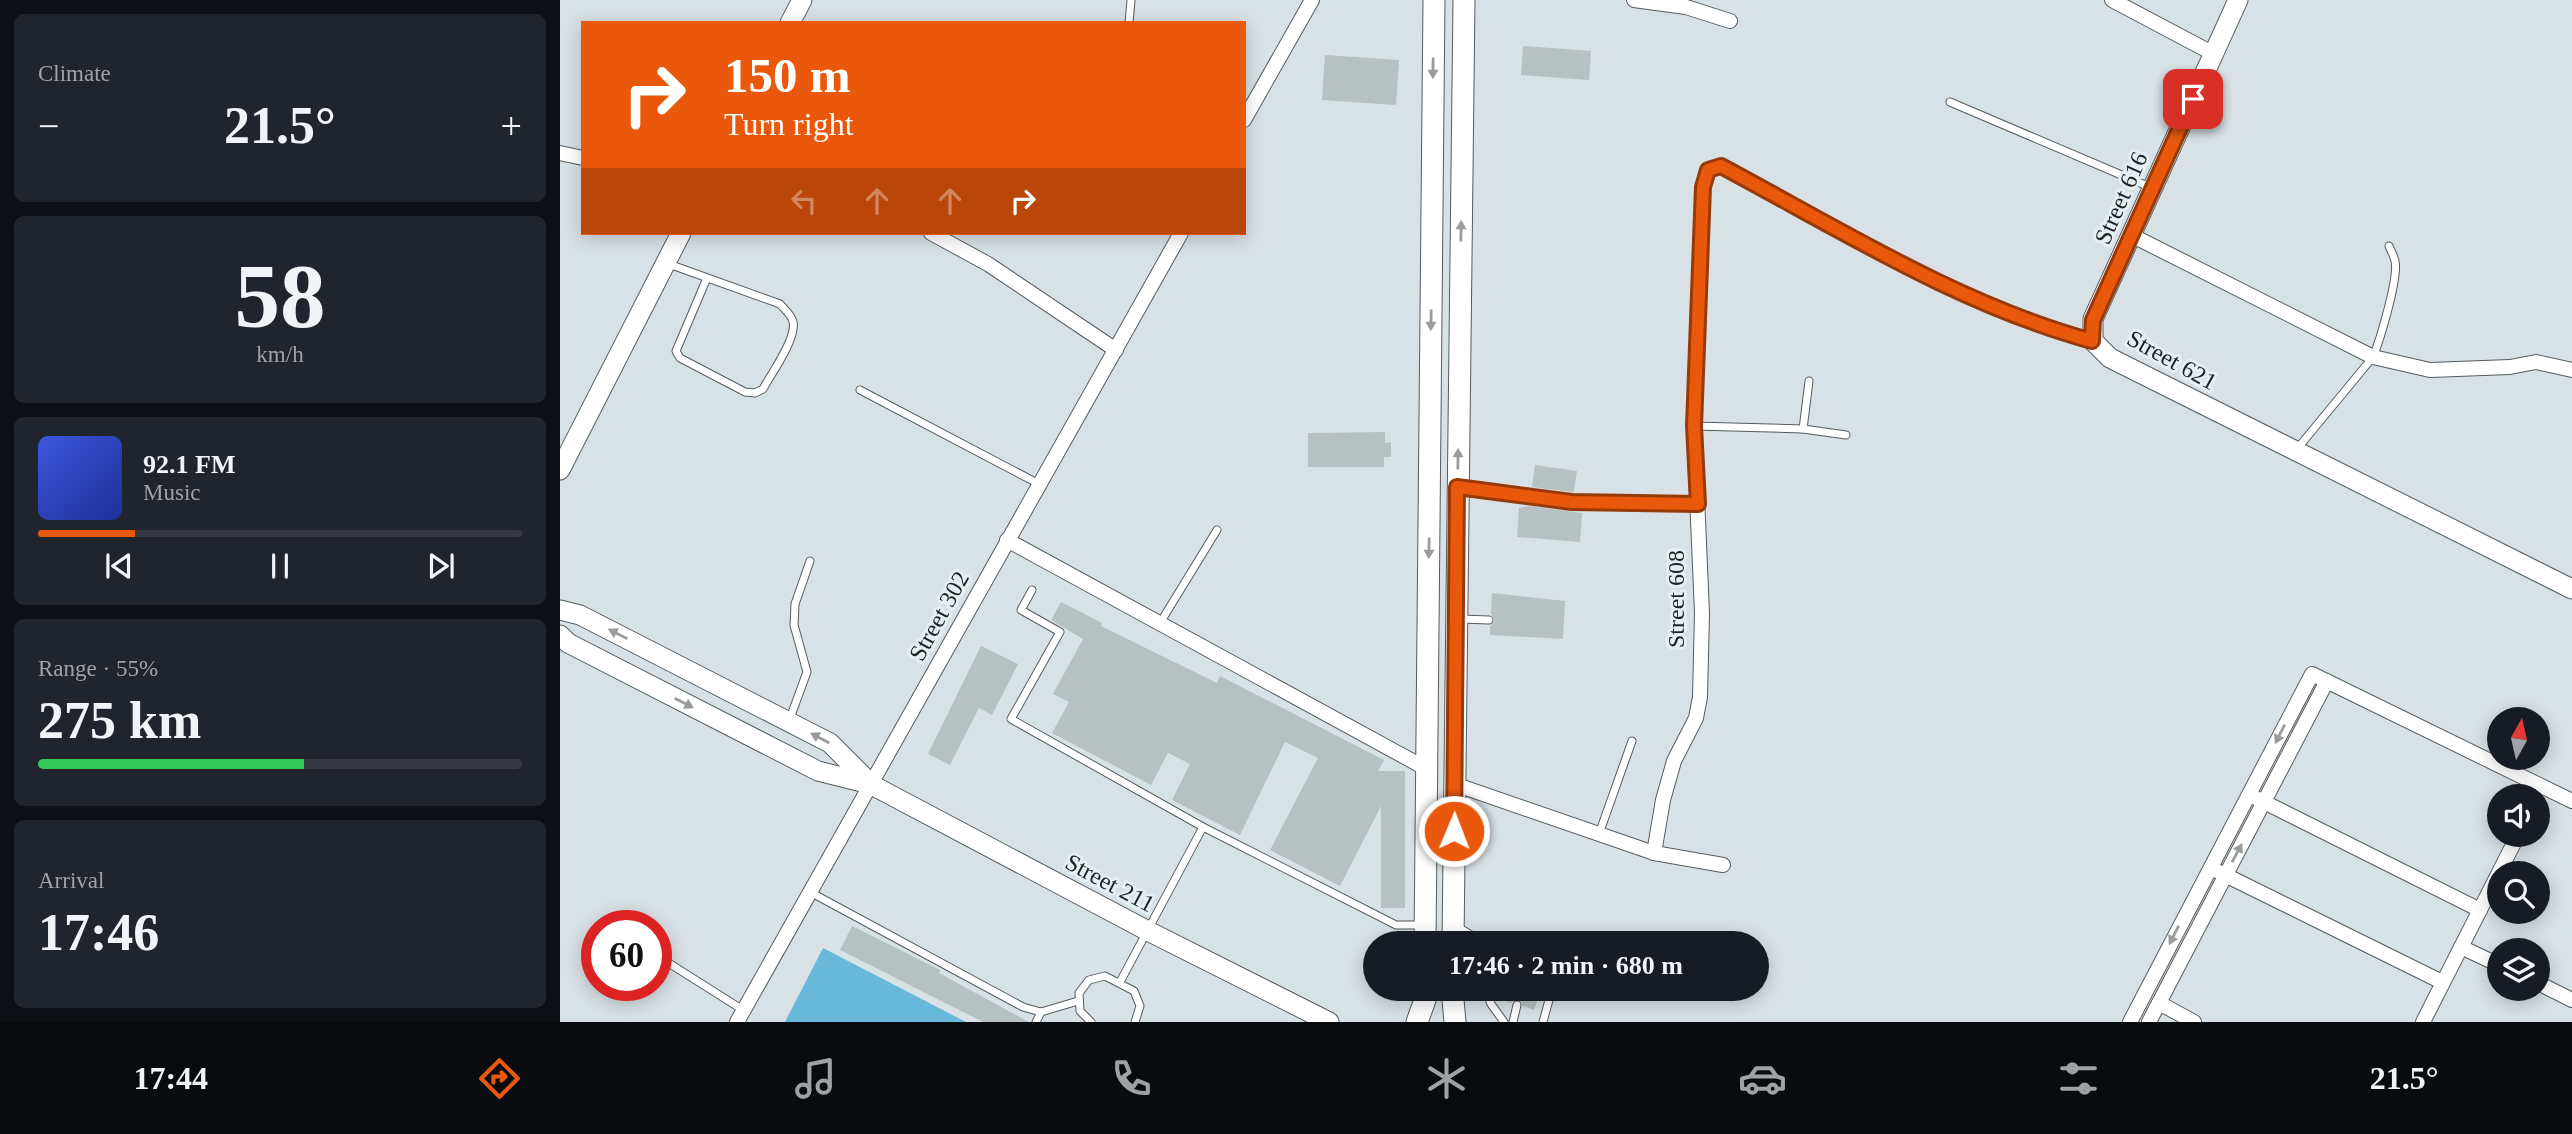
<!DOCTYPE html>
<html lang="en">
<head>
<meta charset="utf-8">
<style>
  :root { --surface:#171b24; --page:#20242c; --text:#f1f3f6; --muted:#9ea1a6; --line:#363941; --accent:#ea580c }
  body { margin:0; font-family:Georgia,serif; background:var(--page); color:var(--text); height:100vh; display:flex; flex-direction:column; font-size:26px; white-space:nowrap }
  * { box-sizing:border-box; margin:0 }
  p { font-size:23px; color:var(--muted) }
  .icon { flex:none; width:38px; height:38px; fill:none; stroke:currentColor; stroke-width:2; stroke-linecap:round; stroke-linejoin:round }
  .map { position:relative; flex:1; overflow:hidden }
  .sheet { display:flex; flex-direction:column; gap:14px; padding:14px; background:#0d0f14; width:560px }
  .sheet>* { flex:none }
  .banner { position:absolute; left:21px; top:21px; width:665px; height:214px; border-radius:0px; box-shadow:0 4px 18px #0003; background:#ea580c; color:#fff; overflow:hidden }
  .needle { width:46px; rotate:8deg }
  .fabs { position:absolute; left:1927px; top:707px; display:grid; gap:14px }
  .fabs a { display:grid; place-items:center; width:63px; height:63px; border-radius:50%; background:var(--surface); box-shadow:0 4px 18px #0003; font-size:35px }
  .speed { position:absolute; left:21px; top:910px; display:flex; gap:14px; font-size:35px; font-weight:700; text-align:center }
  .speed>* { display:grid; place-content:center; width:91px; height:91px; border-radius:50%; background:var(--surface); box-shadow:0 4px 18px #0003; line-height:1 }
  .speed .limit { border:10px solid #d22; background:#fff; color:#111 }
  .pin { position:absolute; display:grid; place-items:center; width:60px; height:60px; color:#fff; margin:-30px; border-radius:14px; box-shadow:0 4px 10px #0006 }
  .me { position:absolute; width:77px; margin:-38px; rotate:1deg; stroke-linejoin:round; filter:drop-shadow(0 0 5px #0008) }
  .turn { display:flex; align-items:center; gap:24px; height:147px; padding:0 28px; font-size:32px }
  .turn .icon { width:91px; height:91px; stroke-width:2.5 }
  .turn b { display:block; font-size:49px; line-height:60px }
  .lanes { display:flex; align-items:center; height:66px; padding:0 28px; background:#0003; justify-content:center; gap:35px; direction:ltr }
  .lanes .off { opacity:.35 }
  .big { font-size:52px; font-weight:700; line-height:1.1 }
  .sheet .widget { flex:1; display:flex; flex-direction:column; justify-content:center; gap:10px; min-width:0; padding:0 24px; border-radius:10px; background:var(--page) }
  .sheet .dial { align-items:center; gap:0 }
  .dial b { font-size:91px; line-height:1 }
  .song { display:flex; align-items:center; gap:21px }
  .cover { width:84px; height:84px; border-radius:10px; background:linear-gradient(135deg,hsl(230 70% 55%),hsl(230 70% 35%)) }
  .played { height:7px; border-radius:4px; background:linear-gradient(90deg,var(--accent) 20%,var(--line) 20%) }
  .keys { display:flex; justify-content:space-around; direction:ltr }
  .heat { display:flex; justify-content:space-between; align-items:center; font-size:38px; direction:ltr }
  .charge { height:10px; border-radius:5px; background:linear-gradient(90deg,#34c759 55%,var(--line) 0) }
  .trip { position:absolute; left:803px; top:931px; width:406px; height:70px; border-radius:35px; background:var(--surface); box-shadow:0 4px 18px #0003; font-weight:700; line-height:70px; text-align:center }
  .tab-bar { display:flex; height:112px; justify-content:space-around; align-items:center; background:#090b0e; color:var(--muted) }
  .tab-bar .icon { width:49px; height:49px }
  .tab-bar .active { color:var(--accent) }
  .tab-bar b { font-size:32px; color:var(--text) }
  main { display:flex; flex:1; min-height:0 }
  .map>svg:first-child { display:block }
  .green { fill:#68b9d9 }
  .building { fill:#b7c1c2 }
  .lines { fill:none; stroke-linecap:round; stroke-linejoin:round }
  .lane-casing { stroke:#545c5f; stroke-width:9 }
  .street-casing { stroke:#545c5f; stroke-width:16 }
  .secondary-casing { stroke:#545c5f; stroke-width:21 }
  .primary-casing { stroke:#545c5f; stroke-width:23 }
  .lane { stroke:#fff; stroke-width:7 }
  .street { stroke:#fff; stroke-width:14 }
  .secondary { stroke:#fff; stroke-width:19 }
  .primary { stroke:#fff; stroke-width:21 }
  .oneway { fill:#9a9b9c }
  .route-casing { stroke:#983908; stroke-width:18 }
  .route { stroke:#ea580c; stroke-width:12 }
  .labels { text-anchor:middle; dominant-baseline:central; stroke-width:6; stroke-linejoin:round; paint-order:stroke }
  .street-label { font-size:24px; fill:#1e2122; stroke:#e5eef2 }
</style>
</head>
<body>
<main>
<section class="sheet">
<div class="widget"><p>Climate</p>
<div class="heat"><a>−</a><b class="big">21.5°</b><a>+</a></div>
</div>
<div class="widget dial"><b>58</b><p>km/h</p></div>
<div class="widget">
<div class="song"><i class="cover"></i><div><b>92.1 FM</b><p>Music</p></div></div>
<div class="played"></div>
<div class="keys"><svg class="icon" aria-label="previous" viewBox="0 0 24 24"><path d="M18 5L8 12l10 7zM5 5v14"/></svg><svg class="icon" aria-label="pause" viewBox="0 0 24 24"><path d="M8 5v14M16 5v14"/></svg><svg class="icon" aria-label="next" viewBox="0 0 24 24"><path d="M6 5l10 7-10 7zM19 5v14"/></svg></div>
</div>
<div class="widget"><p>Range · 55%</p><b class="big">275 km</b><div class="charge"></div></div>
<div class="widget"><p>Arrival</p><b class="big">17:46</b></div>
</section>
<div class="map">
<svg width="2012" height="1022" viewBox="0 0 2012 1022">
  <rect width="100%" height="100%" fill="#d8e1e5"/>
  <polygon class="green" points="263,948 406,1022 225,1022"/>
  <g class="building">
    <polygon points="963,46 1031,51 1029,80 961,75"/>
    <polygon points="765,55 839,60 836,105 762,100"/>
    <polygon points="825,432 825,443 831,442 831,457 824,457 824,467 748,467 748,433"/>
    <polygon points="975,465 1017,471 1014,492 972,487"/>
    <polygon points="969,506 1022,513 1020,542 957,537 959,508"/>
    <polygon points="932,593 1005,601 1003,639 930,635 930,626 935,621 931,614"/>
    <polygon points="501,602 542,623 541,626 657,683 660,676 824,760 818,771 845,771 845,908 821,908 821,806 780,886 710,850 758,758 725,742 680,835 612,800 630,764 608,753 591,785 492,733 509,702 493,694 523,639 491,620"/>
    <polygon points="421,646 458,664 432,715 419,708 390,765 368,754"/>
    <polygon points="292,926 380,970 379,973 469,1022 423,1022 280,950"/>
    <polygon points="931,989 981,989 974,1010 963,1006 959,999 951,1003 935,997"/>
  </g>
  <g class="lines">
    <defs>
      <g id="lane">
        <polyline points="569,23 571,0"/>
        <polyline points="1390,102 1592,188"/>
        <path d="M 106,263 L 220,304 C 224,309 232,315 233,322 C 237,338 211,374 203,389 L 195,393 L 185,392 L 120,358 L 116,351 L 147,278"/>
        <polyline points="300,390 479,484"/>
        <polyline points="1134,426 1243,429 1249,381"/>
        <polyline points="1243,429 1286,435"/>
        <path d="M 1737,449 L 1813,357 C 1820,340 1839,277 1835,261 C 1834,256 1831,251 1829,246"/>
        <polyline points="472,590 461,610 500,632 451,719 643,827 560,982"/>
        <polyline points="900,619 929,620"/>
        <polyline points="600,623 657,530"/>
        <polyline points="229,721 247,672 234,625 235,604 250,561"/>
        <polyline points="643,827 836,925 861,925"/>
        <polyline points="1039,834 1072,741"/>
        <polyline points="250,892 463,1007 481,1012 518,1001"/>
        <polyline points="898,927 924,943"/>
        <polyline points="96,955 183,1010"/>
        <polyline points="925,989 931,1004 944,1022"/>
        <polyline points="896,1000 919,989"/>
        <polyline points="476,1022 481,1012"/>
        <polyline points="531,1022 520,1011 519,993 529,980 545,976 574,991 580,1006 575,1022"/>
        <polyline points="953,1022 957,1005"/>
        <polyline points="983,1022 992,989"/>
      </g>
      <g id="street">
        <polyline points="1074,0 1126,7 1170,21"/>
        <polyline points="1552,0 1654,54"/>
        <polyline points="684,120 752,0"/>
        <polyline points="0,153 23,158"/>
        <polyline points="371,233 428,264 556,350"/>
        <polyline points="1571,235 1813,357 1870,370 1950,367 1976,362 2012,370"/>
        <polyline points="897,487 1011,502 1138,504"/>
        <polyline points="447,540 867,769"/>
        <polyline points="894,784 1094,853 1163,865"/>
        <polyline points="1696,798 1920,910"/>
        <path d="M 1094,853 L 1103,800 L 1114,761 L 1136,718 L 1140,697 L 1142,613 L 1134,426 L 1143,186 L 1148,170 L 1161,166 C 1281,230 1400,305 1533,341"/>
        <polyline points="1657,871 1882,982"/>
        <polyline points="1901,947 1939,965"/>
        <polyline points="1978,983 2012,1000"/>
        <polyline points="1599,1003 1634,1022"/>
        <polyline points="177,1022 621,233"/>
        <polyline points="1570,1022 1752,674 2012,801"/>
        <polyline points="1589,1022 1767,681"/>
        <polyline points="1863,1022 1958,835"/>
      </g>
      <g id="secondary">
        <polyline points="1678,0 1533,319 1533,341 1550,358 2012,589"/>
        <polyline points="230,23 242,0"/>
        <polyline points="0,470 121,233"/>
        <polyline points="0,610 20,615 270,743 310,783"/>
        <polyline points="0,635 8,643 258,771 310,784 588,931 769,1022"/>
      </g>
      <g id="primary">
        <polyline points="865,943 874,0"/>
        <polyline points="893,943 904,0"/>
        <polyline points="892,989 895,1022"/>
        <polyline points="857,1022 865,1000 865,989"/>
      </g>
    </defs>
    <use href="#lane" class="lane-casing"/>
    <use href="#street" class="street-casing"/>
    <use href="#secondary" class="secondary-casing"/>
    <use href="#primary" class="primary-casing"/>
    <use href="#lane" class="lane"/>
    <use href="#street" class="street"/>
    <use href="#secondary" class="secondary"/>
    <use href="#primary" class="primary"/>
  </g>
  <defs><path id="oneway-solid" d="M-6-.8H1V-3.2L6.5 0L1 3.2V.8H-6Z" transform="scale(1.75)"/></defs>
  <g class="oneway">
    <use href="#oneway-solid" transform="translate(873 68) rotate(91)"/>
    <use href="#oneway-solid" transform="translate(901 231) rotate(-89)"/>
    <use href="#oneway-solid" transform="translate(871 320) rotate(91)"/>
    <use href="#oneway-solid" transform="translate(898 459) rotate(-89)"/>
    <use href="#oneway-solid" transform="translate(869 548) rotate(91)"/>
    <use href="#oneway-solid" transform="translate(58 634) rotate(-153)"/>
    <use href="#oneway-solid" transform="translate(124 703) rotate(27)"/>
    <use href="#oneway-solid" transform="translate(1720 734) rotate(117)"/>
    <use href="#oneway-solid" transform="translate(260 738) rotate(-152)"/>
    <use href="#oneway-solid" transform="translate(1677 853) rotate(-62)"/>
    <use href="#oneway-solid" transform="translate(1614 935) rotate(117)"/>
  </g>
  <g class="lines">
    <defs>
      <path id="route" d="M 894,831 L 897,487 L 1012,502 L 1138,504 L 1134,426 L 1143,187 L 1148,170 L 1161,166 C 1281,230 1400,305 1532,341 L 1533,320 L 1633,99"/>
    </defs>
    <use href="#route" class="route-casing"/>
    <use href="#route" class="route"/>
  </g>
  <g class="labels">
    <g class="street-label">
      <text transform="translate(1561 198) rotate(-66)">Street 616</text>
      <text transform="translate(1612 360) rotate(29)">Street 621</text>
      <text transform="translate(1116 599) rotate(-90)">Street 608</text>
      <text transform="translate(379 616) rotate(-61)">Street 302</text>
      <text transform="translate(550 883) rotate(28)">Street 211</text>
    </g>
  </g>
</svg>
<div class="fabs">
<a><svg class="needle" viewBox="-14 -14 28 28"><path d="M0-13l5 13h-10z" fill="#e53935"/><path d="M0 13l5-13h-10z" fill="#9ea1a6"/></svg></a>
<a><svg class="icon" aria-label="sound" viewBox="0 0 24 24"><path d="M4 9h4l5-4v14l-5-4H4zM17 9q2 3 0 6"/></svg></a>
<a><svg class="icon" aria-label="search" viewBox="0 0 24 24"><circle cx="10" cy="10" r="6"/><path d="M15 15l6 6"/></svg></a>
<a><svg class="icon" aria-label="layers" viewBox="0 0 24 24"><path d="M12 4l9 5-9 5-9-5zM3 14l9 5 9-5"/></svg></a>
</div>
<div class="speed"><div class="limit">60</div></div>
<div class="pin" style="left:1633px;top:99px;background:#d93025"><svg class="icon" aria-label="arrive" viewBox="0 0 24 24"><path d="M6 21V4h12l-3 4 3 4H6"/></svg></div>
<svg class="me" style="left:894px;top:831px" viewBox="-20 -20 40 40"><circle r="17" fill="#ea580c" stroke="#fff" stroke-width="3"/><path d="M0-11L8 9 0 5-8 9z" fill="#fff"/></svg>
<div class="trip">17:46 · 2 min · 680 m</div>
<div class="banner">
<div class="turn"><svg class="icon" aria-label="right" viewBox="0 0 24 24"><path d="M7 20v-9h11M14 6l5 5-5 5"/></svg><div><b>150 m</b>Turn right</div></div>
<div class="lanes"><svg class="icon off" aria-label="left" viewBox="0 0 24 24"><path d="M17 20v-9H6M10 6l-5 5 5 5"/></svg><svg class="icon off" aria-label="ahead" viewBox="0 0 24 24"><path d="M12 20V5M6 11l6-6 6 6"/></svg><svg class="icon off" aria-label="ahead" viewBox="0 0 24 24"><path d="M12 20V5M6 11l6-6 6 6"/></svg><svg class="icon" aria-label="right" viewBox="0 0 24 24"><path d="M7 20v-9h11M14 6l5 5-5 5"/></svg></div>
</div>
</div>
</main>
<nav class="tab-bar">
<b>17:44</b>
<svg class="icon active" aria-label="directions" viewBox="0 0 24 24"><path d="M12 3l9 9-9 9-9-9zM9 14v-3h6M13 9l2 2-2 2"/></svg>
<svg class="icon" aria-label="music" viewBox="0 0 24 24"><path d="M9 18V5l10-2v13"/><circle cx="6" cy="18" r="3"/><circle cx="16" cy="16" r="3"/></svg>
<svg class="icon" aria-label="phone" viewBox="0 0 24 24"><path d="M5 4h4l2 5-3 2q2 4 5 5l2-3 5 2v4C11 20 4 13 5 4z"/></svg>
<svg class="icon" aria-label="climate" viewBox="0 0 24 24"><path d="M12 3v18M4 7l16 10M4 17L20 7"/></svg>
<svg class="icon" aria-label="car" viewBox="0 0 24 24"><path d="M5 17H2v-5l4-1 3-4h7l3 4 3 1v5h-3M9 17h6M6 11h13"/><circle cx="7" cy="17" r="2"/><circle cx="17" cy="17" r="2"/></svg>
<svg class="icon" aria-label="filters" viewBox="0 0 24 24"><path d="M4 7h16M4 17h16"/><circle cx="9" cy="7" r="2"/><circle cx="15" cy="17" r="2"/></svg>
<b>21.5°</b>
</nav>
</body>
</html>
